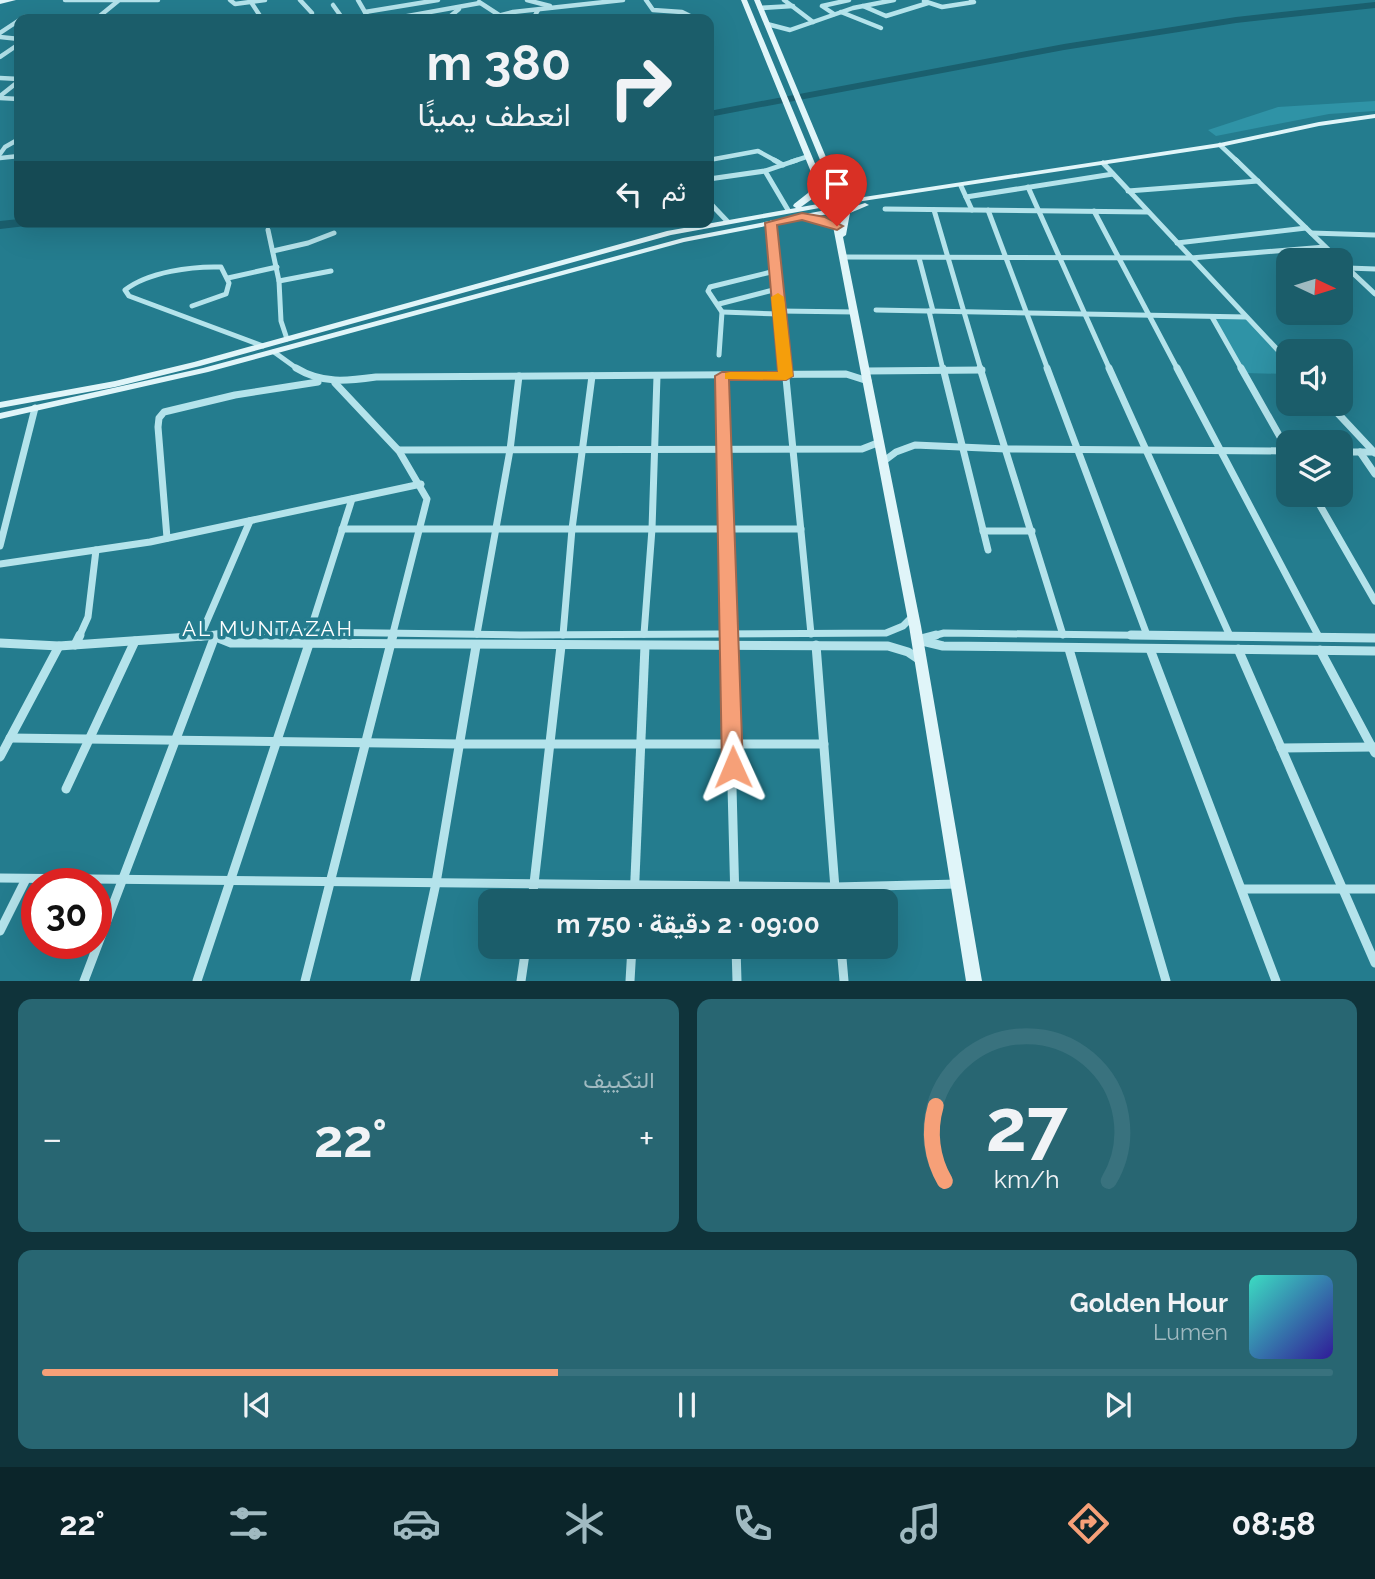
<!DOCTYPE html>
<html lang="ar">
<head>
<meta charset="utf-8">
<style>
  :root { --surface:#1b5d6a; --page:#286672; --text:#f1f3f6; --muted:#a0bac1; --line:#39727e; --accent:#f6a078 }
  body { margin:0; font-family:Raleway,Vazirmatn,sans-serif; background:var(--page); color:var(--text); direction:rtl; height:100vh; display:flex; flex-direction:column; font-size:26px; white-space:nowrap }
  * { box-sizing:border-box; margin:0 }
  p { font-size:23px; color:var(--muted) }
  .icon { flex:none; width:38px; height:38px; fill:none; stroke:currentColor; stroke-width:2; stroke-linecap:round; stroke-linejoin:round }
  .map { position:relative; height:981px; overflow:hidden; direction:ltr }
  .panel { display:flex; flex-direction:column; gap:18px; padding:18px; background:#0f333a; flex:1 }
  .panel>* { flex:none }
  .top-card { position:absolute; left:14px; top:14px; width:700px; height:214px; border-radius:14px; box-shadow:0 7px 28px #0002; direction:rtl; background:#1b5d6a; color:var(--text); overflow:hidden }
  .needle { width:46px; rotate:94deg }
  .fabs { position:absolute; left:1276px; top:248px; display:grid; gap:14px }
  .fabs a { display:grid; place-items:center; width:77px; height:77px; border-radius:14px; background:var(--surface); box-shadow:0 7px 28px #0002; font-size:35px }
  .speed { position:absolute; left:21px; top:868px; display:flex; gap:14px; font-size:35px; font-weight:700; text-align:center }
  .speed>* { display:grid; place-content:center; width:91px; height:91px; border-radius:50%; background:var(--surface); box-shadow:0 7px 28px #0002; line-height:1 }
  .speed .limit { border:10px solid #d22; background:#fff; color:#111 }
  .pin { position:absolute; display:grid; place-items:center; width:60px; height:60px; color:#fff; margin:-72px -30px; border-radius:50% 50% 50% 0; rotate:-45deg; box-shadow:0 0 7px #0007 }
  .pin .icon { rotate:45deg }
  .me { position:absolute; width:77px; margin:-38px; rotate:359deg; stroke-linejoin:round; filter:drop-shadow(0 0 5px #0008) }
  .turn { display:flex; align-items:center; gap:24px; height:147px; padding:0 28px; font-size:32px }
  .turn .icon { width:91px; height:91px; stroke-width:2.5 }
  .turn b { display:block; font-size:49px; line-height:60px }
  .then { display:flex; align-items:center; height:66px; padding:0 28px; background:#0003; gap:14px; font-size:26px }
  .big { font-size:52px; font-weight:700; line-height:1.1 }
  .panel .tile { flex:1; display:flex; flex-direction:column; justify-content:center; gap:10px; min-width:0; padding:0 24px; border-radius:14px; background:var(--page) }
  .panel .dial { align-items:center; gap:0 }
  .dial svg { height:182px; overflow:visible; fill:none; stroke:var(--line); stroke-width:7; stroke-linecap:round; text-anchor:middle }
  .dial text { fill:var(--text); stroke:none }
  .song { display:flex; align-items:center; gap:21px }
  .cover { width:84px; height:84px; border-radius:10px; background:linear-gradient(135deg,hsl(170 70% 55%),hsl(250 70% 35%)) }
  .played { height:7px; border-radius:4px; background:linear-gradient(90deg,var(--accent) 40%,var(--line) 40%) }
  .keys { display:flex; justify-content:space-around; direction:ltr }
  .heat { display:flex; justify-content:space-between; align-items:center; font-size:38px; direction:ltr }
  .panel .tiles { flex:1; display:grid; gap:18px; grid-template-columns:1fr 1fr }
  .tile:last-child { grid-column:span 2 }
  .trip { position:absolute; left:478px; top:889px; width:420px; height:70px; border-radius:14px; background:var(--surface); box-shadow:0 7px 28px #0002; font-weight:700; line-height:70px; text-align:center; direction:rtl }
  .tab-bar { display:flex; height:112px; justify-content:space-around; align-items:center; background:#0b252a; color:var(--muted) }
  .tab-bar .icon { width:49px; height:49px }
  .tab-bar .active { color:var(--accent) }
  .tab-bar b { font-size:32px; color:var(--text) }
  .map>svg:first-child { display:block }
  .green { fill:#2f93a6 }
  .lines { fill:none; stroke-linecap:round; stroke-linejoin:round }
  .river { fill:#1a5f6e; fill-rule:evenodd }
  .street-far3 { stroke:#b4e3eb; stroke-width:4.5 }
  .street-far2 { stroke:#b4e3eb; stroke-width:5 }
  .street-far1 { stroke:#b4e3eb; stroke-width:7 }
  .street { stroke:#b4e3eb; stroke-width:9 }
  .secondary { fill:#e0f5f9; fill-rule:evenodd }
  .route { fill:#f6a078; stroke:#a0684e; stroke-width:2 }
  .slow { fill:#f59e0b }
  .labels { text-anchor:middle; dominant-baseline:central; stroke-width:7; stroke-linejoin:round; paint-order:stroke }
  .neighbourhood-label { font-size:21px; letter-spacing:2px; fill:#fff; stroke:#247c8e }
</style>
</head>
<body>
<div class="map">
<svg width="1375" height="981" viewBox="0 0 1375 981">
  <rect width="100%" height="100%" fill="#247c8e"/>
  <g class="green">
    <polygon points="1375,101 1375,111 1329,114 1216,136 1208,130 1278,107"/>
    <polygon points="1212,317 1246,317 1288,361 1288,374 1244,373"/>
  </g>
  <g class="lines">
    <g class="river">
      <polygon points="1375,2 1375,8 1236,23 1064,50 709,117 709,111 1064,44 1236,17"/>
      <polygon points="19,219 19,222 32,222 26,226 0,229 0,221"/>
    </g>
    <g class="street-far3">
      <polyline points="65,0 158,0"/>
      <polyline points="230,0 235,4 265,0"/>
      <polyline points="300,0 312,13 311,19"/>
      <polyline points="358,0 369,19"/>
      <polyline points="527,0 550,6"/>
      <polyline points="646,0 653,10 682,12 696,19"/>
      <polyline points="784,0 813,22"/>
      <polyline points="924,1 942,7 974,2 971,0"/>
      <polyline points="251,2 262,19"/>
      <polyline points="479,2 499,15"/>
      <polyline points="333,5 343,19"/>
      <polyline points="863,6 886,16 928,3"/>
      <polyline points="760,8 793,6"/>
      <polyline points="365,12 438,0"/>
      <polyline points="841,12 881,28"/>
      <polyline points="834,14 822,6 849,0"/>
      <polyline points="96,19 118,1"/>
      <polyline points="391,19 480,3"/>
      <polyline points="447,19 459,9"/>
      <polyline points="486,19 513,12 623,0"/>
      <polyline points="533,19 538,10"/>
      <polyline points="767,24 790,30 853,8 894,0"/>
      <polyline points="0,33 24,17 98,18"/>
      <polyline points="0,37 19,39"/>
      <polyline points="0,57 19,44"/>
      <polyline points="0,78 19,79"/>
      <polyline points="0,96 19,81"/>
      <polyline points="0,98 19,99"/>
      <polyline points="1220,145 1238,162"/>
      <polyline points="0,154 5,147 19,139"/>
      <polyline points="0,158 19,156"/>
      <polyline points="709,160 758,151 778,162"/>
      <polyline points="791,162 809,156"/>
    </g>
    <g class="street-far2">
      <polyline points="774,160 783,165"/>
      <polyline points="1236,160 1340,261"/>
      <polyline points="1103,163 1288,361"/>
      <polyline points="709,179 765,171"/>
      <polyline points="961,186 972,210"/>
      <polyline points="1028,187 1110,370"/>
      <polyline points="1128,191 1258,181"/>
      <polyline points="966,197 1113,174"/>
      <polyline points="709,202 727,221"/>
      <polyline points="885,209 1148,212"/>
      <polyline points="788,210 765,171 797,160"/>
      <polyline points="934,210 981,370"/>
      <polyline points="988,210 1048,370"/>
      <polyline points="1094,211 1178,370"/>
      <polyline points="771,223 785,370"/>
      <polyline points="268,230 279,281 281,321 287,339"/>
      <polyline points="1311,233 1375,235"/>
      <polyline points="1177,243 1306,228"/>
      <polyline points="273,251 308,243 334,233"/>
      <polyline points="844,257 1191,258 1325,247"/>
      <polyline points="919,258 933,311"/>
      <polyline points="1340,261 1375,294"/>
      <polyline points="1348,268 1375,269"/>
      <polyline points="228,278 277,267"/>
      <polyline points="279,281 331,271"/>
      <polyline points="719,304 777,289"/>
      <path d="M 192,306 L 226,294 L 229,283 L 221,267 C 192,266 148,272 125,290 L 129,296 L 263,346"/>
      <polyline points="876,310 1246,317"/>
      <polyline points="779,311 855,312"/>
      <polyline points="929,311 943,370"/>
      <polyline points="722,312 780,314"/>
      <polyline points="1212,317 1242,370"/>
      <polyline points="274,352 299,370"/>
      <polyline points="719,355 722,312 708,291 710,287 775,271"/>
    </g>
    <g class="street-far1">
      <path d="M 296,368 C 322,384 347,381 376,377 L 846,374 L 868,381"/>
      <polyline points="785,368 811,634"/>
      <polyline points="943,368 988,550"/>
      <polyline points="980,368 1063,635"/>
      <polyline points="1047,368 1147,635"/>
      <polyline points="1109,368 1230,636"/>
      <polyline points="1177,368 1319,637"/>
      <polyline points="1241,368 1288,451"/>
      <polyline points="866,371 982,370"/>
      <polyline points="722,376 728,637"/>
      <polyline points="335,383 399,451 427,499 392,637"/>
      <polyline points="1329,404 1375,453"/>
      <polyline points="399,450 862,449 880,442"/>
      <polyline points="1340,452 1375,452"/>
      <polyline points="1360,452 1375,474"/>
      <polyline points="884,461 896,452 915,445 1006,449 1288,451"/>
      <polyline points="1314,495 1375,601"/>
      <polyline points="342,529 801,529"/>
      <polyline points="983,531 1032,531"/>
      <polyline points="167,538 158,427 159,418 164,412 235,395 318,382"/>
      <polyline points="0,546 35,408"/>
      <polyline points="0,564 150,542 421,484"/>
      <polyline points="310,631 352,499"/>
      <polyline points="477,634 510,450 519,376"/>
      <polyline points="644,634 652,529 657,376"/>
      <polyline points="563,635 572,529 592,376"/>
      <polyline points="79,637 88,617 96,550"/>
      <polyline points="200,637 250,521"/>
      <polyline points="201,637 234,631 520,635 886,633 903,626 913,616"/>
      <polyline points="929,637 944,633 1282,637"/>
    </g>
    <g class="street">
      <polyline points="728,635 735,901"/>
      <polyline points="1131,635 1375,638"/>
      <polyline points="216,637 231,643 888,646 908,652 920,660"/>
      <polyline points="917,640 936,635"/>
      <polyline points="918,640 943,646 1375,651"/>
      <polyline points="0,643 59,646 218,635"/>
      <polyline points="75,645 80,635"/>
      <polyline points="816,645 836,901"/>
      <polyline points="1069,649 1166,981"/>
      <polyline points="1150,649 1276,981"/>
      <polyline points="1238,649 1375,963"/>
      <polyline points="1320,650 1375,753"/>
      <polyline points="10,738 459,744 824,744"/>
      <polyline points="1281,748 1374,747"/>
      <polyline points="0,757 59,646"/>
      <polyline points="66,789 135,641"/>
      <polyline points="0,878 835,887 958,884"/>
      <polyline points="1242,889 1375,889"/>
      <polyline points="532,901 561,646"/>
      <polyline points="634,901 645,646"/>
      <polyline points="0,931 26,879"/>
      <polyline points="736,947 737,981"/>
      <polyline points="841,947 844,981"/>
      <polyline points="84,981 215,636"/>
      <polyline points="197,981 309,644"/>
      <polyline points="305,981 393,635"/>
      <polyline points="415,981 436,883 476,646"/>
      <polyline points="521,981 526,947"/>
      <polyline points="630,981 632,947"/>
    </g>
    <g class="secondary">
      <polygon points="0,0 16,0 0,4"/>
      <path d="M 741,0 L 747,0 L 831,202 L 837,201 L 754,0 L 760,0 L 844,200 L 1220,143 L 1319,122 L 1375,114 L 1375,118 L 1319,126 L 1220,147 L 843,204 L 835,212 L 840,224 L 843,210 L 865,203 L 869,205 L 850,213 L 846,235 L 843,237 L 921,626 L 982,981 L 966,981 L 909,626 L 833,226 L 828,214 L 684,242 L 208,372 L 0,419 L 0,413 L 203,368 L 683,238 L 826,210 L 825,207 L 671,235 L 200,366 L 115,387 L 0,408 L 0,402 L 115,381 L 194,362 L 667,231 L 796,208 L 793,206 L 794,204 L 808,193 L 813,177 ZM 818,188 L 824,203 L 801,207 L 812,199 Z"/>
    </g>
  </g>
  <polygon class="route" points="802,213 825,217 843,226 837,230 802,220 777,225 793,376 786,380 729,380 743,767 740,773 733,775 725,773 722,767 715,376 722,372 778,372 765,223"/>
  <polygon class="slow" points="778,293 784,297 793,376 786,380 725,379 725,373 730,372 778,372 771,297"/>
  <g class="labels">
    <g class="neighbourhood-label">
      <text x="268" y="628">AL MUNTAZAH</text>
    </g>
  </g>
</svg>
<div class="fabs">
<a><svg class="needle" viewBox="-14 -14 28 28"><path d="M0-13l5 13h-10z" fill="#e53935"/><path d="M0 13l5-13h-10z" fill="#a0bac1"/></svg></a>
<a><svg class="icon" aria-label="sound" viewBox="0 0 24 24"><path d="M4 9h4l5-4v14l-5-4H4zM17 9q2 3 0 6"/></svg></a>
<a><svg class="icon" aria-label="layers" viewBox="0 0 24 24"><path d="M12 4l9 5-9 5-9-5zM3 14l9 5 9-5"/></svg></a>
</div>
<div class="speed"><div class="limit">30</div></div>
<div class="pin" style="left:837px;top:226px;background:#d93025"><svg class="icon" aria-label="arrive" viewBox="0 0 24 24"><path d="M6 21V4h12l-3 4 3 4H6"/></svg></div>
<svg class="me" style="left:733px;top:767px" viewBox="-20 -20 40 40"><path d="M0-17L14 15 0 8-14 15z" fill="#f6a078" stroke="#fff" stroke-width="4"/></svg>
<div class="trip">09:00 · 2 دقيقة · 750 m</div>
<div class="top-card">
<div class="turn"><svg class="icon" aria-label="right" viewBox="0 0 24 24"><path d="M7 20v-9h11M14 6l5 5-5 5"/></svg><div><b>380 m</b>انعطف يمينًا</div></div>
<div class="then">ثم<svg class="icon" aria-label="left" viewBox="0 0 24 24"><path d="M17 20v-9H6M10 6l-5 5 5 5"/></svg></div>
</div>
</div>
<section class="panel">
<div class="tiles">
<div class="tile dial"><svg viewBox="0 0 100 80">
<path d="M14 69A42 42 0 1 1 86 69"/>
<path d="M14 69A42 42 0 0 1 10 36" stroke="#f6a078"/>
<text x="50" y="56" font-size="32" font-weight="700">27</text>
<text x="50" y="72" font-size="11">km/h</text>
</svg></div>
<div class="tile"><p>التكييف</p>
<div class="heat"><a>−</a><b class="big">22°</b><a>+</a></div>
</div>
<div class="tile">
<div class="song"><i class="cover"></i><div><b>Golden Hour</b><p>Lumen</p></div></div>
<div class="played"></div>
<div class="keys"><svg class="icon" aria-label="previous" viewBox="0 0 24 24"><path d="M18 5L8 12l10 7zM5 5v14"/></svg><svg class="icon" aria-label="pause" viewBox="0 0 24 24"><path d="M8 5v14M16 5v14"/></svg><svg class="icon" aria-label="next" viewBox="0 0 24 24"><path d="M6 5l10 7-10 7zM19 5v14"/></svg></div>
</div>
</div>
</section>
<nav class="tab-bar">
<b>08:58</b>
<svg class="icon active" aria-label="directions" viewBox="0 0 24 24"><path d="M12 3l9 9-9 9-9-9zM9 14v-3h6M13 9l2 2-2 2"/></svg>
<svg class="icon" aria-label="music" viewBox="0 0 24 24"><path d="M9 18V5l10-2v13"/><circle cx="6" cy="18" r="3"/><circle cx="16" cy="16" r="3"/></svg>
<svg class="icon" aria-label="phone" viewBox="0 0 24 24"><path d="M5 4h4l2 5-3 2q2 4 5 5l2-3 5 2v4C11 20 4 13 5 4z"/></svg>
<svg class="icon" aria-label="climate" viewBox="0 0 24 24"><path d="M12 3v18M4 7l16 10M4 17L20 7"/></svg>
<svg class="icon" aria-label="car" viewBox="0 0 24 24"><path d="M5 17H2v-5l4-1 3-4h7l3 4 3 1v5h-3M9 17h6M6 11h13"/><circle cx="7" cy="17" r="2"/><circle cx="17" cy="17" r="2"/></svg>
<svg class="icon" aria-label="filters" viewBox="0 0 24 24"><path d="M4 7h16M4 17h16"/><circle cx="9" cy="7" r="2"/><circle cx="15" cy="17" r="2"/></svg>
<b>22°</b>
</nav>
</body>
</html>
